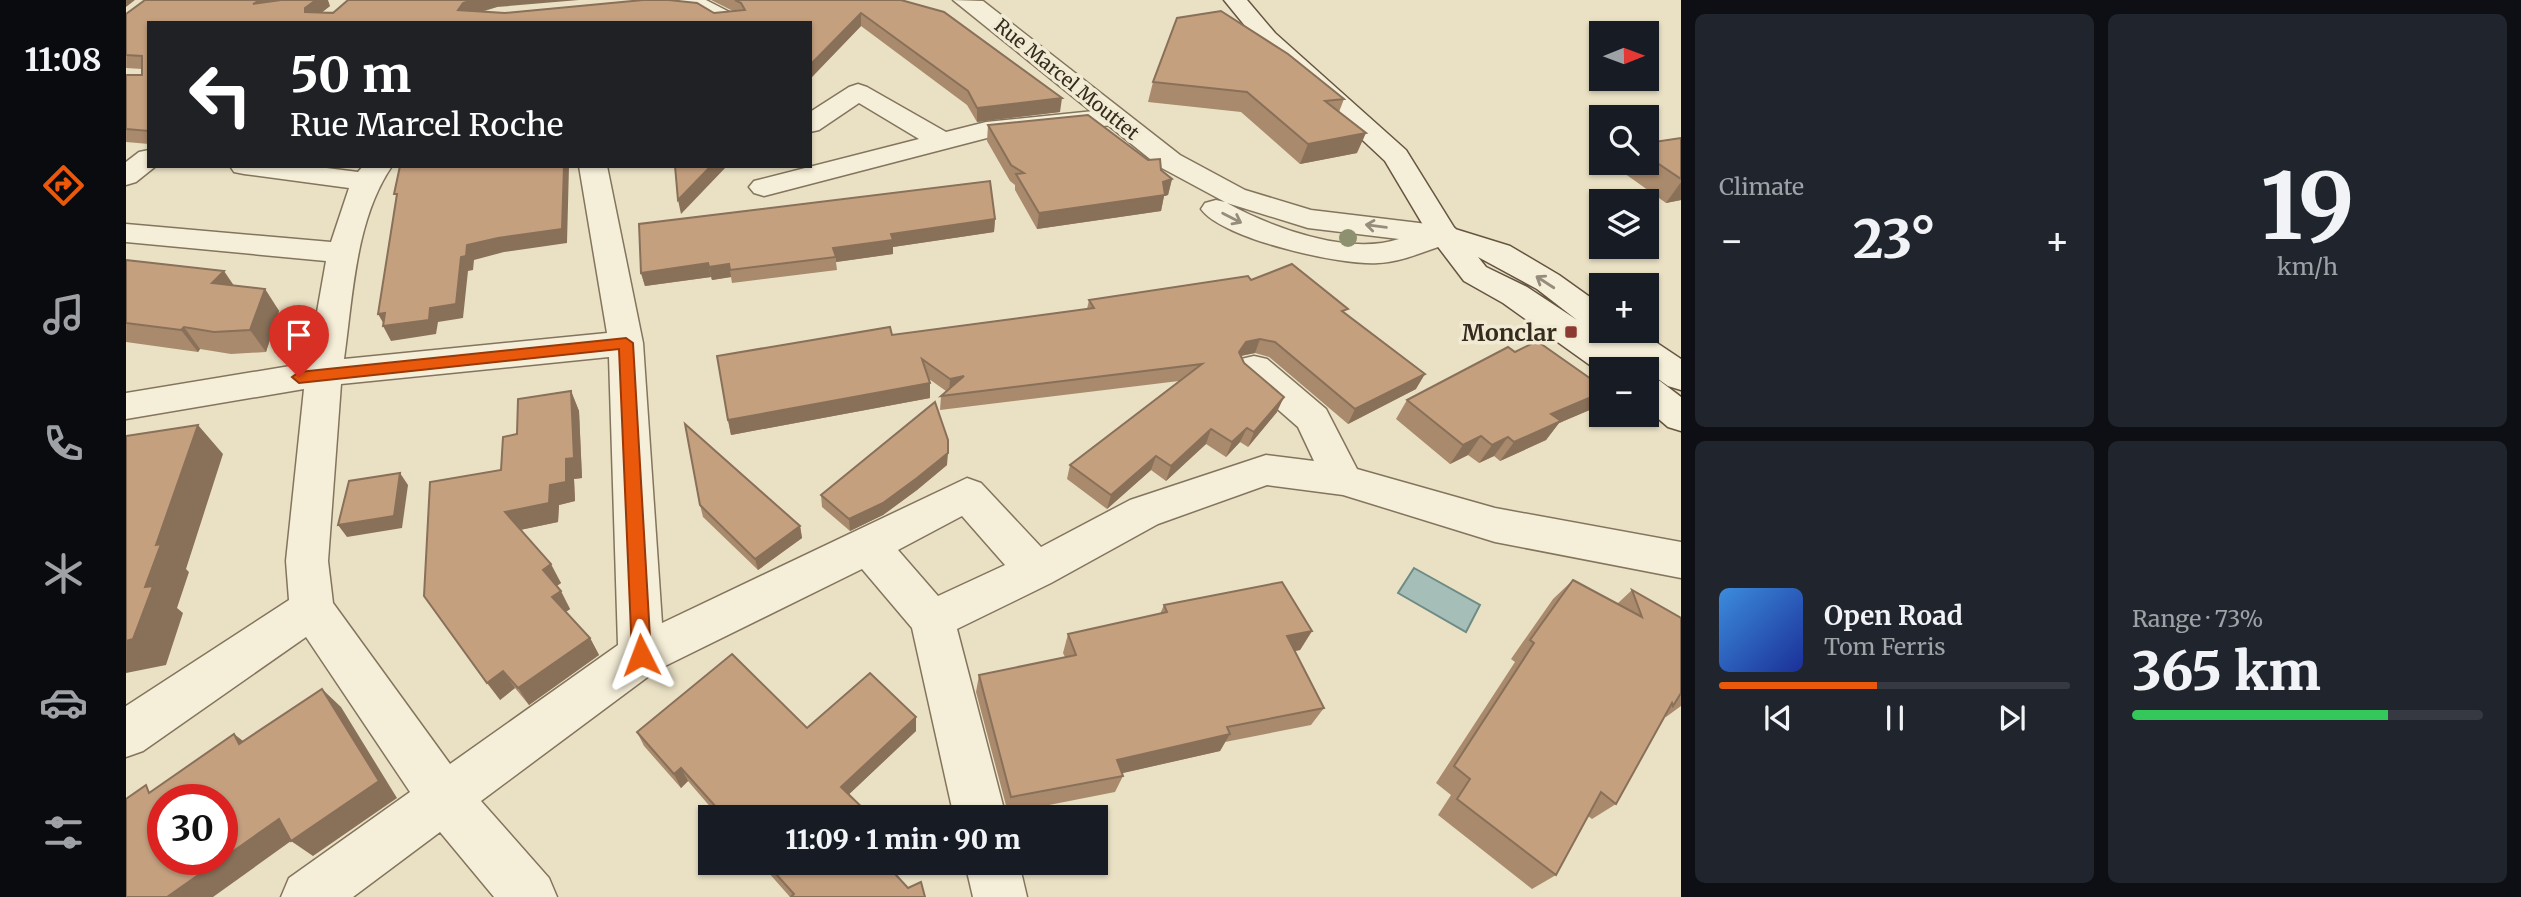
<!DOCTYPE html>
<html lang="en">
<head>
<meta charset="utf-8">
<style>
  :root { --surface:#171b24; --page:#20242c; --text:#f1f3f6; --muted:#9ea1a6; --line:#363941; --accent:#ea580c }
  body { margin:0; font-family:Merriweather,serif; background:var(--page); color:var(--text); height:100vh; display:flex; flex-direction:column; font-size:26px; white-space:nowrap }
  * { box-sizing:border-box; margin:0 }
  p { font-size:23px; color:var(--muted) }
  .icon { flex:none; width:38px; height:38px; fill:none; stroke:currentColor; stroke-width:2; stroke-linecap:round; stroke-linejoin:round }
  .map { position:relative; flex:1; overflow:hidden }
  .sheet { display:flex; flex-direction:column; gap:14px; padding:14px; background:#0d0f14; width:840px }
  .sheet>* { flex:none }
  .banner { position:absolute; left:21px; top:21px; width:665px; height:147px; border-radius:0px; box-shadow:0 2px 5px #0004; background:#202124; color:#fff; overflow:hidden }
  .needle { width:46px; rotate:89deg }
  .fabs { position:absolute; left:1463px; top:21px; display:grid; gap:14px }
  .fabs a { display:grid; place-items:center; width:70px; height:70px; border-radius:0px; background:var(--surface); box-shadow:0 2px 5px #0004; font-size:35px }
  .speed { position:absolute; left:21px; top:784px; display:flex; gap:14px; font-size:35px; font-weight:700; text-align:center }
  .speed>* { display:grid; place-content:center; width:91px; height:91px; border-radius:50%; background:var(--surface); box-shadow:0 2px 5px #0004; line-height:1 }
  .speed .limit { border:10px solid #d22; background:#fff; color:#111 }
  .pin { position:absolute; display:grid; place-items:center; width:60px; height:60px; color:#fff; margin:-72px -30px; border-radius:50% 50% 50% 0; rotate:-45deg; box-shadow:0 0 7px #0007 }
  .pin .icon { rotate:45deg }
  .me { position:absolute; width:77px; margin:-38px; rotate:357deg; stroke-linejoin:round; filter:drop-shadow(0 0 5px #0008) }
  .turn { display:flex; align-items:center; gap:24px; height:147px; padding:0 28px; font-size:32px }
  .turn .icon { width:91px; height:91px; stroke-width:2.5 }
  .turn b { display:block; font-size:49px; line-height:60px }
  .big { font-size:52px; font-weight:800; line-height:1.1 }
  .sheet .tile { flex:1; display:flex; flex-direction:column; justify-content:center; gap:10px; min-width:0; padding:0 24px; border-radius:10px; background:var(--page) }
  .sheet .dial { align-items:center; gap:0 }
  .dial b { font-size:91px; line-height:1 }
  .song { display:flex; align-items:center; gap:21px }
  .cover { width:84px; height:84px; border-radius:10px; background:linear-gradient(135deg,hsl(210 70% 55%),hsl(230 70% 35%)) }
  .played { height:7px; border-radius:4px; background:linear-gradient(90deg,var(--accent) 45%,var(--line) 45%) }
  .keys { display:flex; justify-content:space-around; direction:ltr }
  .heat { display:flex; justify-content:space-between; align-items:center; font-size:38px; direction:ltr }
  .charge { height:10px; border-radius:5px; background:linear-gradient(90deg,#34c759 73%,var(--line) 0) }
  .sheet .tiles { flex:1; display:grid; gap:14px; grid-template-columns:repeat(2,1fr) }
  .trip { position:absolute; left:572px; top:805px; width:410px; height:70px; border-radius:0px; background:var(--surface); box-shadow:0 2px 5px #0004; font-weight:800; line-height:70px; text-align:center }
  main { display:flex; flex:1; min-height:0 }
  .menu { display:flex; flex-direction:column; width:126px; justify-content:space-around; align-items:center; background:#090b0e; color:var(--muted) }
  .menu .icon { width:49px; height:49px }
  .menu .active { color:var(--accent) }
  .menu b { font-size:32px; color:var(--text) }
  .map>svg:first-child { display:block }
  .water { fill:#a6beb8; stroke:#6e8b86; stroke-width:2 }
  .lines { fill:none; stroke-linecap:round; stroke-linejoin:round }
  .minor-casing { stroke:#83745d; stroke-width:3 }
  .tertiary-casing { stroke:#83745d; stroke-width:3 }
  .secondary-casing { stroke:#655540; stroke-width:3 }
  .minor { fill:#f5eed8; fill-rule:evenodd }
  .tertiary { fill:#f5eed8; fill-rule:evenodd }
  .secondary { fill:#f5eed8; fill-rule:evenodd }
  .tree { fill:#8e916f }
  .wall { fill:#a98a6d }
  .shaded-wall { fill:#897059 }
  .building { fill:#c4a07f; stroke:#897059; stroke-width:2 }
  .oneway { stroke:#958c7c }
  .route { fill:#ea580c; stroke:#983908; stroke-width:2 }
  .poi-dot { fill:#8c3833; stroke:#f2ebd4; stroke-width:2.5 }
  .labels { text-anchor:middle; dominant-baseline:central; stroke-width:7; stroke-linejoin:round; paint-order:stroke }
  .far-street-label { font-size:19px; fill:#352b1f; stroke:#f2ebd4 }
  .poi-label { font-size:23px; font-weight:bold; fill:#352b1f; stroke:#f2ebd4; text-anchor:end }
</style>
</head>
<body>
<main>
<nav class="menu">
<b>11:08</b>
<svg class="icon active" aria-label="directions" viewBox="0 0 24 24"><path d="M12 3l9 9-9 9-9-9zM9 14v-3h6M13 9l2 2-2 2"/></svg>
<svg class="icon" aria-label="music" viewBox="0 0 24 24"><path d="M9 18V5l10-2v13"/><circle cx="6" cy="18" r="3"/><circle cx="16" cy="16" r="3"/></svg>
<svg class="icon" aria-label="phone" viewBox="0 0 24 24"><path d="M5 4h4l2 5-3 2q2 4 5 5l2-3 5 2v4C11 20 4 13 5 4z"/></svg>
<svg class="icon" aria-label="climate" viewBox="0 0 24 24"><path d="M12 3v18M4 7l16 10M4 17L20 7"/></svg>
<svg class="icon" aria-label="car" viewBox="0 0 24 24"><path d="M5 17H2v-5l4-1 3-4h7l3 4 3 1v5h-3M9 17h6M6 11h13"/><circle cx="7" cy="17" r="2"/><circle cx="17" cy="17" r="2"/></svg>
<svg class="icon" aria-label="filters" viewBox="0 0 24 24"><path d="M4 7h16M4 17h16"/><circle cx="9" cy="7" r="2"/><circle cx="15" cy="17" r="2"/></svg>
</nav>
<div class="map">
<svg width="1555" height="897" viewBox="0 0 1555 897">
  <rect width="100%" height="100%" fill="#eae1c5"/>
  <polygon class="water" points="1288,568 1354,605 1340,632 1272,593"/>
  <g class="lines">
    <defs>
      <g id="minor">
        <polygon points="518,0 580,0 615,18 618,23 590,23 575,13 519,8 516,3"/>
        <polygon points="732,84 741,87 820,132 860,122 987,109 996,111 1000,117 996,123 987,125 861,138 638,196 628,193 623,187 628,181 793,139 733,103 693,130 684,132 684,112 723,87"/>
        <path d="M 104,166 L 185,166 L 232,172 L 237,166 L 266,166 C 229,220 227,296 218,359 L 481,333 L 453,166 L 481,166 L 517,343 L 536,623 L 841,478 L 855,483 L 915,547 L 1004,500 L 1140,455 L 1188,461 L 1172,427 L 1115,377 L 1110,368 L 1115,359 L 1128,356 L 1141,359 L 1200,409 L 1231,469 L 1369,508 L 1555,542 L 1555,578 L 1369,542 L 1217,495 L 1141,485 L 1032,524 L 925,583 L 831,629 L 880,817 L 828,817 L 786,628 L 736,569 L 531,670 L 355,801 L 423,878 L 431,897 L 368,897 L 314,832 L 227,897 L 155,897 L 163,878 L 284,792 L 180,637 L 17,751 L 0,757 L 0,706 L 163,600 L 160,561 L 178,389 L 0,419 L 0,393 L 182,363 L 200,261 L 0,242 L 0,224 L 205,242 L 223,188 L 118,174 L 108,172 ZM 483,357 L 492,645 L 324,764 L 207,603 L 202,561 L 215,384 ZM 836,516 L 879,565 L 812,596 L 772,550 Z"/>
        <polygon points="839,863 893,863 901,897 847,897"/>
      </g>
      <g id="tertiary">
        <path d="M 827,0 L 857,1 L 1054,155 L 1119,190 L 1185,210 L 1318,226 L 1329,228 L 1333,235 L 1329,242 C 1304,248 1279,262 1252,263 C 1216,266 1096,239 1075,209 L 1079,203 L 1090,200 L 1099,202 L 1034,167 ZM 1101,203 L 1182,228 L 1273,239 C 1222,256 1146,228 1101,203 Z"/>
        <polygon points="23,150 23,166 30,166 10,182 0,185 0,162 13,152"/>
      </g>
      <g id="secondary">
        <path d="M 1098,0 L 1121,0 L 1149,33 L 1280,150 L 1329,229 L 1384,246 L 1433,275 L 1475,305 L 1475,331 L 1513,331 L 1555,359 L 1555,390 L 1542,386 L 1507,361 L 1512,369 L 1475,369 L 1475,373 L 1377,303 L 1338,281 L 1303,235 L 1259,161 L 1133,43 ZM 1352,257 L 1411,289 L 1451,320 L 1401,287 L 1360,267 ZM 1465,329 L 1472,331 L 1476,338 Z"/>
        <polygon points="1521,377 1534,381 1555,397 1555,431 1542,427 1521,409"/>
      </g>
    </defs>
    <use href="#minor" class="minor-casing"/>
    <use href="#tertiary" class="tertiary-casing"/>
    <use href="#secondary" class="secondary-casing"/>
    <use href="#minor" class="minor"/>
    <use href="#tertiary" class="tertiary"/>
    <use href="#secondary" class="secondary"/>
  </g>
  <circle class="tree" cx="1222" cy="238" r="9"/>
  <g class="wall">
    <polygon points="585,0 775,0 934,112 851,122 841,105 735,26 684,79 684,23 23,23 23,144 0,142 0,75 16,75 16,69 0,68 0,14 204,6 196,12 371,7 356,12 379,13 588,13 607,11"/>
    <polygon points="1027,82 1218,99 1213,112 1231,153 1174,164 1115,112 1022,102"/>
    <polygon points="862,125 1035,170 1046,179 1042,195 1038,196 1035,211 911,229 889,190 889,185 884,181 861,141"/>
    <polygon points="1555,138 1555,200 1540,203 1491,168 1494,163 1521,163 1521,143"/>
    <polygon points="869,219 868,232 767,247 767,254 710,262 711,270 606,283 605,277 586,280 585,277 519,286 515,273"/>
    <polygon points="0,260 108,286 139,289 153,311 140,352 105,354 74,349 72,352 0,342"/>
    <polygon points="1125,280 1220,314 1290,389 1222,424 1143,357 1129,353 1115,356 1118,363 1151,412 1122,447 1114,442 1100,457 1080,444 1040,481 1025,470 981,509 941,479 944,465 1053,381 814,410 815,396 820,391 803,379 804,398 605,435 602,420 766,335 961,309 963,300"/>
    <polygon points="1389,352 1475,386 1475,398 1466,409 1433,423 1420,440 1374,461 1368,456 1353,463 1342,455 1324,464 1270,419 1281,400"/>
    <polygon points="445,391 453,411 456,478 448,479 449,501 433,505 432,522 394,530 435,583 431,586 444,609 440,612 464,638 473,655 403,705 389,688 374,700 375,470 391,434"/>
    <polygon points="821,465 791,490 757,515 724,531 696,507 695,495"/>
    <polygon points="574,505 674,526 676,538 632,570 577,517"/>
    <polygon points="1447,580 1491,604 1506,590 1555,618 1555,706 1540,717 1539,716 1490,804 1466,819 1462,816 1430,875 1406,889 1312,815 1325,795 1310,783 1389,662 1385,659 1427,599"/>
    <polygon points="1038,605 1186,631 1174,650 1168,651 1198,708 1185,725 1099,742 1094,751 996,773 997,776 989,792 882,813 850,692 853,675 939,657 937,653 942,634 1034,614"/>
    <polygon points="681,728 790,731 723,794 746,817 593,817 562,781 555,788 518,746 511,732"/>
    <polygon points="634,863 759,863 782,888 799,897 664,897"/>
  </g>
  <g class="shaded-wall">
    <polygon points="0,0 9,0 0,7"/>
    <polygon points="134,0 158,0 127,4"/>
    <polygon points="190,0 202,0 204,6 185,21 179,12 179,8"/>
    <polygon points="346,0 453,0 371,7 341,15 332,10 337,3"/>
    <polygon points="735,13 735,26 684,79 684,65"/>
    <polygon points="936,98 934,112 851,122 851,108"/>
    <polygon points="1240,133 1231,153 1174,164 1182,144"/>
    <polygon points="438,166 443,166 441,243 378,252 348,260 347,270 342,271 337,318 312,322 310,334 265,341 257,326 259,326 252,314 304,308 341,245"/>
    <polygon points="585,166 601,166 555,214 552,200"/>
    <polygon points="1046,179 1042,195 1038,196 1035,211 911,229 913,213"/>
    <polygon points="1555,182 1555,200 1540,203"/>
    <polygon points="869,219 868,232 767,247 767,254 710,262 710,257 707,248 765,234"/>
    <polygon points="582,263 585,277 519,286 515,273"/>
    <polygon points="603,264 605,277 586,280 583,267"/>
    <polygon points="98,271 113,293 86,283"/>
    <polygon points="139,289 153,311 140,352 124,330"/>
    <polygon points="58,327 74,349 72,352 55,330"/>
    <polygon points="1134,339 1129,353 1114,356 1113,352 1120,342"/>
    <polygon points="1299,374 1290,389 1222,424 1229,409"/>
    <polygon points="838,376 823,394 824,379"/>
    <polygon points="804,383 804,398 605,435 602,420"/>
    <polygon points="445,391 453,411 456,478 448,479 449,501 433,505 432,522 389,531 379,512 424,485 440,459"/>
    <polygon points="1475,393 1475,398 1466,409 1433,423 1420,440 1374,461 1388,442 1425,414"/>
    <polygon points="1158,397 1151,412 1122,447 1128,432"/>
    <polygon points="72,425 97,454 60,569 63,572 51,608 57,613 40,665 0,673 0,641 19,587 30,545"/>
    <polygon points="1121,428 1114,442 1100,457 1106,442"/>
    <polygon points="1085,429 1080,444 1040,481 1045,466"/>
    <polygon points="1355,436 1342,455 1324,464 1337,445"/>
    <polygon points="1382,437 1368,456 1353,463 1366,445"/>
    <polygon points="822,453 821,465 791,490 757,515 724,531 723,519"/>
    <polygon points="1030,456 1025,470 981,509 985,495"/>
    <polygon points="274,473 282,485 276,528 221,537 212,525"/>
    <polygon points="674,526 676,538 632,570 629,559"/>
    <polygon points="425,564 435,583 427,588 417,570"/>
    <polygon points="435,591 444,609 435,615 426,597"/>
    <polygon points="1186,631 1174,650 1149,655 1161,636"/>
    <polygon points="464,638 473,655 403,705 392,688"/>
    <polygon points="377,671 389,688 374,700 361,683"/>
    <polygon points="196,689 215,707 271,798 187,856 165,841 87,897 41,897 96,859"/>
    <polygon points="790,717 790,731 717,800 715,787"/>
    <polygon points="108,734 130,751 113,744"/>
    <polygon points="1104,734 1094,751 984,776 991,760"/>
    <polygon points="555,768 562,781 555,788 548,774"/>
  </g>
  <g class="building">
    <polygon points="19,0 134,0 127,4 155,0 190,0 179,8 179,12 207,13 222,0 346,0 337,3 332,10 379,13 517,0 543,0 571,3 588,13 619,10 615,3 609,0 775,0 818,12 936,98 851,108 842,91 735,13 684,65 684,23 23,23 23,131 0,129 0,75 16,75 16,56 0,55 0,14"/>
    <polygon points="1095,11 1162,54 1218,99 1199,101 1240,133 1182,144 1121,92 1027,82 1051,18"/>
    <polygon points="962,115 1022,160 1034,159 1035,170 1046,179 1037,182 1039,195 913,213 890,174 898,173 885,165 862,125"/>
    <polygon points="1555,138 1555,179 1521,156 1521,143"/>
    <polygon points="274,166 438,166 436,229 372,238 341,245 340,256 335,257 330,304 304,308 303,320 257,326 259,313 252,314 271,194 268,194"/>
    <polygon points="549,166 585,166 552,200"/>
    <polygon points="864,181 869,219 765,234 767,240 707,248 710,257 604,270 603,264 583,267 582,263 515,273 513,224"/>
    <polygon points="0,260 98,271 86,283 139,289 124,330 88,332 58,327 55,330 0,323"/>
    <polygon points="1166,264 1222,309 1216,311 1299,374 1229,409 1149,342 1134,339 1120,342 1113,352 1118,363 1158,397 1128,432 1121,428 1106,442 1085,429 1045,466 1030,456 985,495 944,465 1076,364 815,396 838,376 824,379 796,359 804,383 602,420 591,356 764,327 766,335 968,308 963,300 1122,276 1125,280"/>
    <polygon points="1411,341 1475,386 1475,393 1425,414 1435,421 1388,442 1382,437 1366,445 1355,436 1337,445 1281,400 1382,347 1389,352"/>
    <polygon points="445,391 448,458 440,459 440,482 424,485 423,503 379,512 425,564 417,570 435,591 426,597 464,638 392,688 377,671 361,683 298,596 304,482 375,470 377,437 391,434 392,399"/>
    <polygon points="809,402 822,440 822,453 791,478 757,503 723,519 695,495"/>
    <polygon points="559,424 674,526 629,559 574,505"/>
    <polygon points="72,425 30,545 35,544 19,587 27,586 7,639 0,641 0,436"/>
    <polygon points="274,473 268,516 212,525 223,481"/>
    <polygon points="1447,580 1516,617 1506,590 1555,618 1555,693 1547,706 1546,703 1490,804 1475,792 1430,875 1331,799 1344,779 1328,766 1408,643 1404,640"/>
    <polygon points="1156,582 1186,631 1161,636 1198,708 1101,727 1104,734 991,760 997,776 885,797 853,675 950,655 942,634 1041,612 1038,605"/>
    <polygon points="606,654 681,728 744,673 790,717 715,787 746,817 599,817 555,768 548,774 511,732"/>
    <polygon points="196,689 253,781 165,841 153,819 96,859 96,800 37,800 37,859 95,859 41,897 0,897 0,799 20,785 23,793 108,734 113,744"/>
    <polygon points="640,863 759,863 782,888 795,882 799,897 665,897 668,894"/>
  </g>
  <defs><path id="oneway-shaft" d="M-6 0H5M1.5-3L5.5 0L1.5 3" fill="none" stroke-width="1.6" stroke-linecap="round" stroke-linejoin="round" transform="scale(1.75)"/></defs>
  <g class="oneway">
    <use href="#oneway-shaft" transform="translate(1106 218) rotate(27)"/>
    <use href="#oneway-shaft" transform="translate(1250 226) rotate(-173)"/>
    <use href="#oneway-shaft" transform="translate(1419 282) rotate(-147)"/>
  </g>
  <polygon class="route" points="500,338 507,343 525,655 522,661 515,664 509,661 506,655 493,349 173,383 166,377 173,372"/>
  <rect class="poi-dot" x="1438" y="325" width="14" height="14" rx="3.5"/>
  <g class="labels">
    <g class="far-street-label">
      <text transform="translate(941 79) rotate(39)">Rue Marcel Mouttet</text>
    </g>
    <g class="poi-label">
      <text x="1431" y="332">Monclar</text>
    </g>
  </g>
</svg>
<div class="fabs">
<a><svg class="needle" viewBox="-14 -14 28 28"><path d="M0-13l5 13h-10z" fill="#e53935"/><path d="M0 13l5-13h-10z" fill="#9ea1a6"/></svg></a>
<a><svg class="icon" aria-label="search" viewBox="0 0 24 24"><circle cx="10" cy="10" r="6"/><path d="M15 15l6 6"/></svg></a>
<a><svg class="icon" aria-label="layers" viewBox="0 0 24 24"><path d="M12 4l9 5-9 5-9-5zM3 14l9 5 9-5"/></svg></a>
<a>+</a>
<a>−</a>
</div>
<div class="speed"><div class="limit">30</div></div>
<div class="pin" style="left:173px;top:377px;background:#d93025"><svg class="icon" aria-label="arrive" viewBox="0 0 24 24"><path d="M6 21V4h12l-3 4 3 4H6"/></svg></div>
<svg class="me" style="left:515px;top:655px" viewBox="-20 -20 40 40"><path d="M0-17L14 15 0 8-14 15z" fill="#ea580c" stroke="#fff" stroke-width="4"/></svg>
<div class="trip">11:09 · 1 min · 90 m</div>
<div class="banner">
<div class="turn"><svg class="icon" aria-label="left" viewBox="0 0 24 24"><path d="M17 20v-9H6M10 6l-5 5 5 5"/></svg><div><b>50 m</b>Rue Marcel Roche</div></div>
</div>
</div>
<section class="sheet">
<div class="tiles">
<div class="tile"><p>Climate</p>
<div class="heat"><a>−</a><b class="big">23°</b><a>+</a></div>
</div>
<div class="tile dial"><b>19</b><p>km/h</p></div>
<div class="tile">
<div class="song"><i class="cover"></i><div><b>Open Road</b><p>Tom Ferris</p></div></div>
<div class="played"></div>
<div class="keys"><svg class="icon" aria-label="previous" viewBox="0 0 24 24"><path d="M18 5L8 12l10 7zM5 5v14"/></svg><svg class="icon" aria-label="pause" viewBox="0 0 24 24"><path d="M8 5v14M16 5v14"/></svg><svg class="icon" aria-label="next" viewBox="0 0 24 24"><path d="M6 5l10 7-10 7zM19 5v14"/></svg></div>
</div>
<div class="tile"><p>Range · 73%</p><b class="big">365 km</b><div class="charge"></div></div>
</div>
</section>
</main>
</body>
</html>
